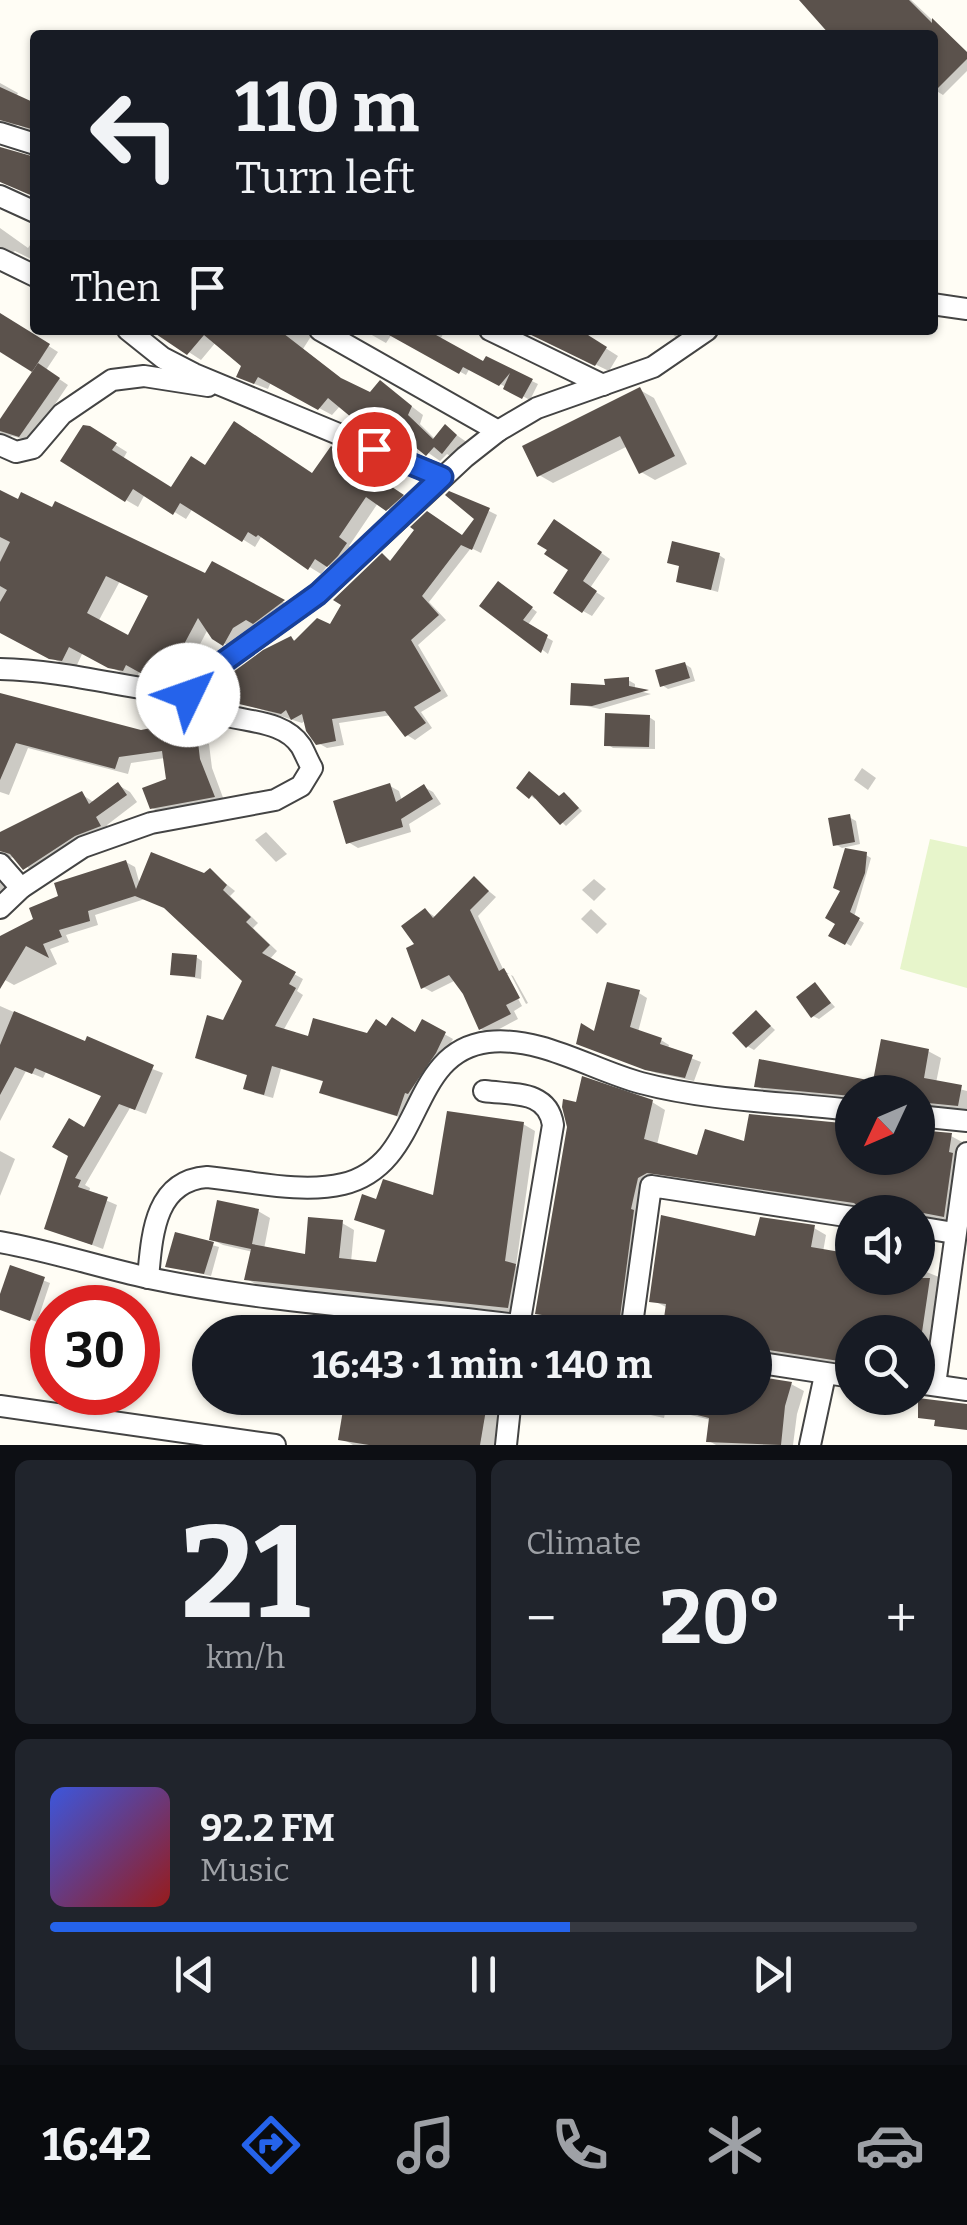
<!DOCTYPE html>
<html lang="en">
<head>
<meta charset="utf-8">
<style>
  :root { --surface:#171b24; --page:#20242c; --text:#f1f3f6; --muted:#9ea1a6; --line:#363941; --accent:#2563eb }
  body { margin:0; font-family:Bitter,serif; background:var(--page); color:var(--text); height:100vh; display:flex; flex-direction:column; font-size:38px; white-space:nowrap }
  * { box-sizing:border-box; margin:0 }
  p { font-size:32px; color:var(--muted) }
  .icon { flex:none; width:55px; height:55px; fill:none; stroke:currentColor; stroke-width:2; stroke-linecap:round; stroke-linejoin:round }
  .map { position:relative; height:1445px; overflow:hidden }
  .sheet { display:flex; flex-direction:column; gap:15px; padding:15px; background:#0d0f14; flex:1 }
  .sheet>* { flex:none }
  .guide { position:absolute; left:30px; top:30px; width:908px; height:305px; border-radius:10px; box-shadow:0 2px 8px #0004; background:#171b24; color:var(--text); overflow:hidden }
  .needle { width:65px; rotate:226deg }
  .controls { position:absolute; left:835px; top:1075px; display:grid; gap:20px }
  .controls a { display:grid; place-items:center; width:100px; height:100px; border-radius:50%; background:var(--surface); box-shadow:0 2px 8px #0004; font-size:50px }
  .speed { position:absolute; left:30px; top:1285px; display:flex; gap:20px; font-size:50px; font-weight:700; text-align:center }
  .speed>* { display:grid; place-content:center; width:130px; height:130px; border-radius:50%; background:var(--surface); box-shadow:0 2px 8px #0004; line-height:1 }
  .speed .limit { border:15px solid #d22; background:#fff; color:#111 }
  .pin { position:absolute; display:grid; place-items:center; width:85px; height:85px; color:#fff; margin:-42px; border:5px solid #fff; border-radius:50%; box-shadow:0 2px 10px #0007 }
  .me { position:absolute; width:110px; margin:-55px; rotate:48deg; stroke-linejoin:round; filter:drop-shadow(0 0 8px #0008) }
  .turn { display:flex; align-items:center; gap:35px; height:210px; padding:0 40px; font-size:45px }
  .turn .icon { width:130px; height:130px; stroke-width:2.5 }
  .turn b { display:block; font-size:70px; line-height:85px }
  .then { display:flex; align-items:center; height:95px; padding:0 40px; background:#0003; gap:20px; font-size:38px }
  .big { font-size:75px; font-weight:700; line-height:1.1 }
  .sheet .widget { flex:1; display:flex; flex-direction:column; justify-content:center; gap:15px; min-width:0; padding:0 35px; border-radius:15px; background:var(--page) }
  .sheet .dial { align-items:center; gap:0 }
  .dial b { font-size:130px; line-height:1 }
  .song { display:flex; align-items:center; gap:30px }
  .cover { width:120px; height:120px; border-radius:15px; background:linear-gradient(135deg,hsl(230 70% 55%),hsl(0 70% 35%)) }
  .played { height:10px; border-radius:5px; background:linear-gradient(90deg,var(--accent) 60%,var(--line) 60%) }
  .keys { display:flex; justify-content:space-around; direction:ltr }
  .heat { display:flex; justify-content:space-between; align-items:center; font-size:55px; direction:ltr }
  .sheet .tiles { flex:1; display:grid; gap:15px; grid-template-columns:1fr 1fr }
  .widget:last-child { grid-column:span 2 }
  .trip { position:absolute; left:192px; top:1315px; width:580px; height:100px; border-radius:50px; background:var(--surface); box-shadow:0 2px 8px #0004; font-weight:700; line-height:100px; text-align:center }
  .tab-bar { display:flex; height:160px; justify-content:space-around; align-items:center; background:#090b0e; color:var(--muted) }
  .tab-bar .icon { width:70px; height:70px }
  .tab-bar .active { color:var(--accent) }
  .tab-bar b { font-size:45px; color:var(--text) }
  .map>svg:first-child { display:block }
  .pitch { fill:#e7f5cb }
  .shadow { fill:#0003; fill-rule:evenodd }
  .building { fill:#5b524c; fill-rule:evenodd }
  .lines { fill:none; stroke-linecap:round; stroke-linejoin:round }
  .minor-casing { stroke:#444; stroke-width:24 }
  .minor { stroke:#fff; stroke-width:20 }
  .route-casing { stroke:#184099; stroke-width:25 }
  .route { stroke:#2563eb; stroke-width:18 }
</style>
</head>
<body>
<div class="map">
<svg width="967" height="1445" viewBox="0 0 967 1445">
  <rect width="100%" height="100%" fill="#fffdf5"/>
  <polygon class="pitch" points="930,839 967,847 967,988 900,969"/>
  <g class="shadow">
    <polygon points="802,0 911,0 967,53 967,71 943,95 935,90 932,35 834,35"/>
    <polygon points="0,83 18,93 16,97 35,106 35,132 18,125 4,128 0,135"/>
    <polygon points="0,228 28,248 35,238 35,261 15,251 0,259"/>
    <polygon points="0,315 58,352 46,370 68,385 30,441 12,436 0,443 0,423 36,371 0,349"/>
    <polygon points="155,330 315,330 303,349 349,385 371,395 381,383 423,415 420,424 435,439 445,427 468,443 455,459 447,454 440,461 417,445 413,450 385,438 341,405 332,415 271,382 268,389 252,383 244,366 216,342 201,360"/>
    <polygon points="363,330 445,330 440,340 484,365 487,359 538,384 530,400 470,368 466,375 392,334 386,343"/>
    <polygon points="524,330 593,330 588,337 618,356 609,371"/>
    <polygon points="668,330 696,330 679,340"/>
    <polygon points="640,390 654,398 687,464 655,480 641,472 628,446 553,483 539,475"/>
    <polygon points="90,429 127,452 123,459 172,490 206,468 313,476 344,456 414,503 400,516 378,503 349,546 358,552 340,572 328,565 321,574 261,537 255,547 193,508 186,519 145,494 138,507 126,500"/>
    <path d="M 0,493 L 206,576 L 213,564 L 296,609 L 237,651 L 214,637 L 208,629 L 179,684 L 160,681 L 140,670 L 137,677 L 124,674 L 83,652 L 76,667 L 65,665 L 0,631 ZM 120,581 L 151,596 L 129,638 L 98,622 Z"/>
    <polygon points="489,511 497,515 481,553 471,548 429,602 446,620 418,645 448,696 421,712 432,728 415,740 407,735 392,715 339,723 344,745 327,748 318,743 306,720 302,723 241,703 291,638 297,642 331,628 382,556 392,562 463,537"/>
    <polygon points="564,527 610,559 590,588 605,598 592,616 583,611"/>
    <polygon points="719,555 725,559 718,592 679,581 682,567 670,562"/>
    <polygon points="504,587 537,612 527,626 553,641 548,654 483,605"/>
    <polygon points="685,664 691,668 695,681 668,689 662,685"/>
    <polygon points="628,680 635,684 635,690 651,694 600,709 573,703"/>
    <polygon points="0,696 141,732 160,729 173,736 173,740 196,737 209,744 212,768 225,803 164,815 152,808 169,781 165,758 131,763 128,774 28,748 9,795 0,792"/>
    <polygon points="649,717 655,721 655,749 613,748 607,744"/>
    <polygon points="862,768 876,778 868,790 854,780"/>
    <polygon points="118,785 130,792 137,802 107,825 111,833 37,875 15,857 4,859 0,870 0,839 81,794 95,803"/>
    <polygon points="390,786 399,791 402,801 424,787 433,792 441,804 409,824 411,832 358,848 348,842"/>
    <polygon points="519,787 560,798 569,797 582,811 566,826 537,797 535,799"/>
    <polygon points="849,817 856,821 860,844 842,848 835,844"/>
    <polygon points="266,832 287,854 276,862 255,840"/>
    <polygon points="866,855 871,858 854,917 864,923 851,946 831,935"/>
    <polygon points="126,862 135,867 140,885 205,876 210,871 235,891 230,896 258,923 253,928 277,951 269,960 303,979 297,991 303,995 283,1031 310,1039 369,1036 387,1029 416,1035 423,1022 453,1039 406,1119 331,1097 322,1092 325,1082 281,1069 273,1098 255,1093 246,1088 249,1076 207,1062 245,981 168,909 145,899 95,915 98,925 66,935 69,942 50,949 57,964 14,985 5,980 0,973 0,938 36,920 61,897"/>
    <polygon points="0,879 12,894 0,902"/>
    <polygon points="474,879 496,897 478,916 504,971 509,974 505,974 522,1006 514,1011 518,1019 490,1034 481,1029 456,980 432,992 423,987 418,945 426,911 437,918"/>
    <polygon points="594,879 606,889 594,901 582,890"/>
    <polygon points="591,909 607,924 597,934 581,919"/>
    <polygon points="196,957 202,961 201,979 173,974"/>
    <polygon points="511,975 513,976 528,1003 526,1004"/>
    <polygon points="815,985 835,1007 819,1019 813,1016"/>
    <polygon points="639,993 647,998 638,1032 661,1040 669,1045 668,1049 701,1062 694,1081 656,1073 588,1048 596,1035"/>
    <polygon points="0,1006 86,1044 163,1073 146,1114 130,1108 85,1185 90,1188 89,1193 117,1205 103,1249 47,1228 85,1130 103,1096 46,1072 43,1078 26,1071 0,1121"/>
    <polygon points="757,1013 775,1030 754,1050 747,1046"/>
    <polygon points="928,1051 941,1058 936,1083 967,1091 967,1112 918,1120 918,1092 852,1092 852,1101 769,1093 756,1086 875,1084"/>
    <polygon points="652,1102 665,1110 657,1145 699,1158 746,1144 852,1126 852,1158 918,1158 918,1125 921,1132 951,1136 964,1143 949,1222 918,1232 918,1212 866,1212 865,1209 667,1178 651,1184 632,1332 582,1332 579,1325 550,1320 538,1312 578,1105"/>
    <polygon points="523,1124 535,1131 516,1266 526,1273 520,1313 259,1286 247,1279 253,1252 223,1245 211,1239 258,1211 270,1218 264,1249 307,1257 342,1223 354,1230 351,1262 378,1264 388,1232 357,1219 378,1202 435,1199"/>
    <polygon points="0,1151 15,1159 0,1196"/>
    <polygon points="814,1228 826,1235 823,1252 852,1257 852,1278 918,1278 918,1237 923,1248 919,1269 944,1279 928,1377 918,1383 918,1332 852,1332 852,1367 772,1354 762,1356 755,1365 755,1332 664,1332 668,1308 652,1300 757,1239"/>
    <polygon points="177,1235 219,1247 211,1276 168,1266"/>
    <polygon points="12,1268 50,1283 37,1322 0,1308"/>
    <polygon points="283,1324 360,1329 366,1332 282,1332"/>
    <polygon points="755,1371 758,1378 791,1384 804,1391 797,1414 793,1445 716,1445 709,1441 711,1420 666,1409 664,1418 576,1398 755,1398"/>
    <polygon points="348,1398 502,1398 494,1445 353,1445 341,1438"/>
  </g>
  <g class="building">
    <polygon points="799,0 909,0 932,23 932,18 967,52 967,59 932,94 932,35 830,35"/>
    <polygon points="0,87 35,103 35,130 0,120"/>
    <polygon points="0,147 35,157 35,197 0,182"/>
    <polygon points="0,313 50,344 32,372 0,352"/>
    <polygon points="150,330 279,330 341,378 370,392 380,380 412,406 408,415 433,439 445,424 457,435 442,454 434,447 426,456 404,438 399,444 369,432 328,398 318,410 258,377 254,384 236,377 241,366 204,335 187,355"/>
    <polygon points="380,330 427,330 483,361 486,356 533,379 522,399 503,389 510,373 499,386 463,367 459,374"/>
    <polygon points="521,330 580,330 607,347 595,366"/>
    <polygon points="38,363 60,378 19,437 0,431 0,419"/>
    <polygon points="640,387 675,456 639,474 620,436 537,477 522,446"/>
    <polygon points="234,421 312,473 331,446 404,495 386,511 366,497 339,537 347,543 338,556 327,567 315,559 308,570 258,535 256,537 248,532 242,542 180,503 173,515 133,489 125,502 60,461 83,425 90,426 117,443 112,450 171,487 191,456 205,465"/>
    <path d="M 0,490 L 18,499 L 21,492 L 52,507 L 55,501 L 205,573 L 212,561 L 285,600 L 253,624 L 246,620 L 233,628 L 223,646 L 212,639 L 198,618 L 166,678 L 144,675 L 126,665 L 123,671 L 108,668 L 69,647 L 62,661 L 49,659 L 0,633 L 0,602 L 7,590 L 0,586 L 0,562 L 10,542 L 0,537 ZM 106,576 L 148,596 L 128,635 L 87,613 Z"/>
    <polygon points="449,491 490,508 472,550 461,545 422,596 439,615 411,640 441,691 414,707 426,723 405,737 385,711 332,719 336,741 316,745 306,731 302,714 291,720 286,710 281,714 239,704 225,678 263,650 291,636 294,641 317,618 330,624 341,605 333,600 382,553 390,561 414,530 410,527 427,511 462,535 474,519 445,495"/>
    <polygon points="554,519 602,552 583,581 597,591 582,613 553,593 568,570 544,554 547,550 537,544"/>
    <polygon points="672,541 720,553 711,590 676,582 679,566 667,563"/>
    <polygon points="498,581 533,607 523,620 548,635 541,653 479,606"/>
    <polygon points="685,662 690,678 660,687 655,670"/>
    <polygon points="629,677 629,686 649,690 592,706 570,705 571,683 605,685 604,679"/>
    <polygon points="0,693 141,730 161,726 163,740 197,734 200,759 215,797 150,809 142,788 166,779 162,751 119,757 115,769 16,743 0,780"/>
    <polygon points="605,713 650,715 649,747 604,746"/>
    <polygon points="529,771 559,796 564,792 579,808 560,825 532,795 529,799 516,788"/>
    <polygon points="118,782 127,795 96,817 101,826 75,836 23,870 10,854 0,851 0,832 82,791 89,804"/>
    <polygon points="390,783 396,802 424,784 433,799 401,819 403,827 346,844 333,801"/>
    <polygon points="850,814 855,842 833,846 828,818"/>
    <polygon points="845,848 867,852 865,873 850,912 860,918 845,945 828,936 835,924 825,918 840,891 833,888"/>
    <polygon points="151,852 204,873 210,868 227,885 223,890 251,917 246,922 270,945 262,953 296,972 289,984 296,988 275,1026 308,1036 313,1018 367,1033 376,1019 386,1026 392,1017 415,1032 422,1019 446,1032 436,1053 408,1094 405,1093 397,1116 319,1093 323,1081 272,1066 264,1095 243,1089 247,1075 195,1058 207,1015 223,1020 242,981 164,908 135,896 88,911 90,921 59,930 62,937 43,944 49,958 26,946 0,989 0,936 33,919 29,908 58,896 54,883 126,860 136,889"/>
    <polygon points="474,876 489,891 470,910 499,971 504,968 520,998 506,1005 511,1014 479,1030 463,994 449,975 421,989 406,948 414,944 401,926 425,908 433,918"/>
    <polygon points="172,953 197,955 195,977 170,975"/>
    <polygon points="607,982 640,990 630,1027 662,1038 660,1044 693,1055 685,1078 645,1070 576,1044 581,1023 594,1031"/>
    <polygon points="815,982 831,1003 811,1018 796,997"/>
    <polygon points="756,1010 771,1026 746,1048 732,1033"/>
    <polygon points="14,1011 85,1041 87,1036 154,1065 135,1110 119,1104 75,1178 81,1180 78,1187 108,1197 92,1245 44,1229 68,1156 52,1147 69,1118 84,1127 101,1096 35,1068 32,1074 15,1067 0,1095 0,1045"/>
    <polygon points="881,1039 929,1049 924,1078 962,1085 958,1106 918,1102 918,1092 852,1092 852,1096 754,1087 759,1059 873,1081"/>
    <polygon points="582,1076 653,1100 644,1139 697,1155 705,1129 744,1141 749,1114 852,1124 852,1158 918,1158 918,1130 952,1133 949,1152 953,1153 944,1217 918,1212 865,1212 854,1203 647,1173 638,1178 631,1209 634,1210 618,1332 580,1329 570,1319 535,1314 567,1127 562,1107 563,1099 576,1102"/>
    <polygon points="447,1111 524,1122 505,1261 516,1264 508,1308 244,1280 251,1249 209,1240 217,1200 259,1209 252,1244 305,1254 308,1217 343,1220 339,1258 376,1262 385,1230 354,1220 362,1194 376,1199 383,1179 433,1195"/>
    <polygon points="661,1215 755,1236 760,1217 815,1225 811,1247 852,1254 852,1278 930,1278 922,1332 852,1332 852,1363 755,1348 755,1332 662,1332 666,1304 649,1302"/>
    <polygon points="175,1232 214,1242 204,1274 165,1267"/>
    <polygon points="10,1265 45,1277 30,1321 0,1310 0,1294"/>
    <polygon points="755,1376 792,1382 785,1406 781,1445 706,1442 709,1418 650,1403 651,1398 755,1398"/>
    <polygon points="345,1398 488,1398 480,1445 369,1445 338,1440"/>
    <polygon points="918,1398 967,1404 967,1430 934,1426 935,1420 918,1418"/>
  </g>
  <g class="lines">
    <defs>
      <g id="minor">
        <polyline points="0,133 35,144"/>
        <polyline points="0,196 35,212"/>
        <polyline points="0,259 35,276"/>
        <polyline points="932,304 967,309"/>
        <polyline points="128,330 163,358 194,374 442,477"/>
        <polyline points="320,330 498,431"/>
        <polyline points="490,330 603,385"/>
        <polyline points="0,445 16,452 33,448 62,414 112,380 144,376 208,386"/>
        <path d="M 0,669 C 64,670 125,688 188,695"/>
        <polyline points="0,864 21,888"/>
        <path d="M 0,908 L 21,888 L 83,847 L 151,823 L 275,800 L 301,786 L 312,768 C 308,761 305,753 301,746 C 277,710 216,729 188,695 L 194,683 L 318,594 L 465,457 L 498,431 L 537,408 L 653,367 L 707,330"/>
        <path d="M 484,1091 C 513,1095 548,1090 553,1125 L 518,1332"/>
        <polyline points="918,1116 967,1121"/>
        <polyline points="918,1227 954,1233"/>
        <path d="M 0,1242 C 51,1251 99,1267 149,1278 C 286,1307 429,1310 567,1332"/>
        <path d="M 148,1278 C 152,1236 154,1181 207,1177 C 250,1181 301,1194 343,1184 C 426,1164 406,1052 488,1042 C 541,1036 592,1070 641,1083 C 709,1101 783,1102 852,1110"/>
        <polyline points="631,1332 651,1186 852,1217"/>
        <polyline points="755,1362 852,1377"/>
        <polyline points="918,1383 967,1390"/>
        <polyline points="935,1385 967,1153"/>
        <polyline points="0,1406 275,1445"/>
        <polyline points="506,1445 511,1398"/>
        <polyline points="810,1445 825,1375"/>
      </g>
    </defs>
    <use href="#minor" class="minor-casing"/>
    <use href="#minor" class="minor"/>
  </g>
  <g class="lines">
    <defs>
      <polyline id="route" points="188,695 194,683 318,594 442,477 374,449"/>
    </defs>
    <use href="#route" class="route-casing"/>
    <use href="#route" class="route"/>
  </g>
</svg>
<div class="controls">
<a><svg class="needle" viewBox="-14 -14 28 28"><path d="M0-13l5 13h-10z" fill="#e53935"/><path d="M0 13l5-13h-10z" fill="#9ea1a6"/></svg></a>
<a><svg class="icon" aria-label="sound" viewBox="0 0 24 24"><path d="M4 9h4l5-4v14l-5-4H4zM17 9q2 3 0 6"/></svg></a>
<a><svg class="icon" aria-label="search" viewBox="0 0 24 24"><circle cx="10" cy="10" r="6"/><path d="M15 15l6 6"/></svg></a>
</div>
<div class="speed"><div class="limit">30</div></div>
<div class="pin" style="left:374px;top:449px;background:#d93025"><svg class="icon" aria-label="arrive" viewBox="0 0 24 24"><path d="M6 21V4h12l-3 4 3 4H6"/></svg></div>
<svg class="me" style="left:188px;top:695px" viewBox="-20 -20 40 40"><circle r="19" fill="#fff"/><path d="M0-13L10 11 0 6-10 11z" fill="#2563eb"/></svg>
<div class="trip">16:43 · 1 min · 140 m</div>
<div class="guide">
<div class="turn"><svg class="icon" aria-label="left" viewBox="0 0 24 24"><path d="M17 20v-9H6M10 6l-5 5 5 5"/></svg><div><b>110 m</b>Turn left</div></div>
<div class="then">Then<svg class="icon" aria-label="arrive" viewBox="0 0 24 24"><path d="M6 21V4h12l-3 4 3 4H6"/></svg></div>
</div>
</div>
<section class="sheet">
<div class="tiles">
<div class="widget dial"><b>21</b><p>km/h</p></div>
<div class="widget"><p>Climate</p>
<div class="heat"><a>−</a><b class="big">20°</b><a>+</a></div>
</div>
<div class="widget">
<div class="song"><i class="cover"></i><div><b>92.2 FM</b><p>Music</p></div></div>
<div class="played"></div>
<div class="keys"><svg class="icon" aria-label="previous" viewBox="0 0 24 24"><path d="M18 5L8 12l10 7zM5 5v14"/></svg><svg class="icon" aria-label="pause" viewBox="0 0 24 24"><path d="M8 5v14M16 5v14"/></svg><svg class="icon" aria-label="next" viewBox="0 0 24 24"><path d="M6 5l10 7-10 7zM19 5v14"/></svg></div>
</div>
</div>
</section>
<nav class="tab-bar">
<b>16:42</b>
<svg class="icon active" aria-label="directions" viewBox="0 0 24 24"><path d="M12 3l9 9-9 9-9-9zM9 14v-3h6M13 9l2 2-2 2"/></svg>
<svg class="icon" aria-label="music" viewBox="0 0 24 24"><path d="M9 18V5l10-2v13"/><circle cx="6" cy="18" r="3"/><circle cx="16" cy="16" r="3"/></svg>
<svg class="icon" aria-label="phone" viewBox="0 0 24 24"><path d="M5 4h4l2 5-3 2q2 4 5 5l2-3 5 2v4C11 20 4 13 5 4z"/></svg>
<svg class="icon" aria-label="climate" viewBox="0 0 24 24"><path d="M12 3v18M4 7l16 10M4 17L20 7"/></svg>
<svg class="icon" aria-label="car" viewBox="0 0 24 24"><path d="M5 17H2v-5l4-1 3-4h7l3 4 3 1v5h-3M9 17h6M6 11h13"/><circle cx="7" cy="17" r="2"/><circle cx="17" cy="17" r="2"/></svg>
</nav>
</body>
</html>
